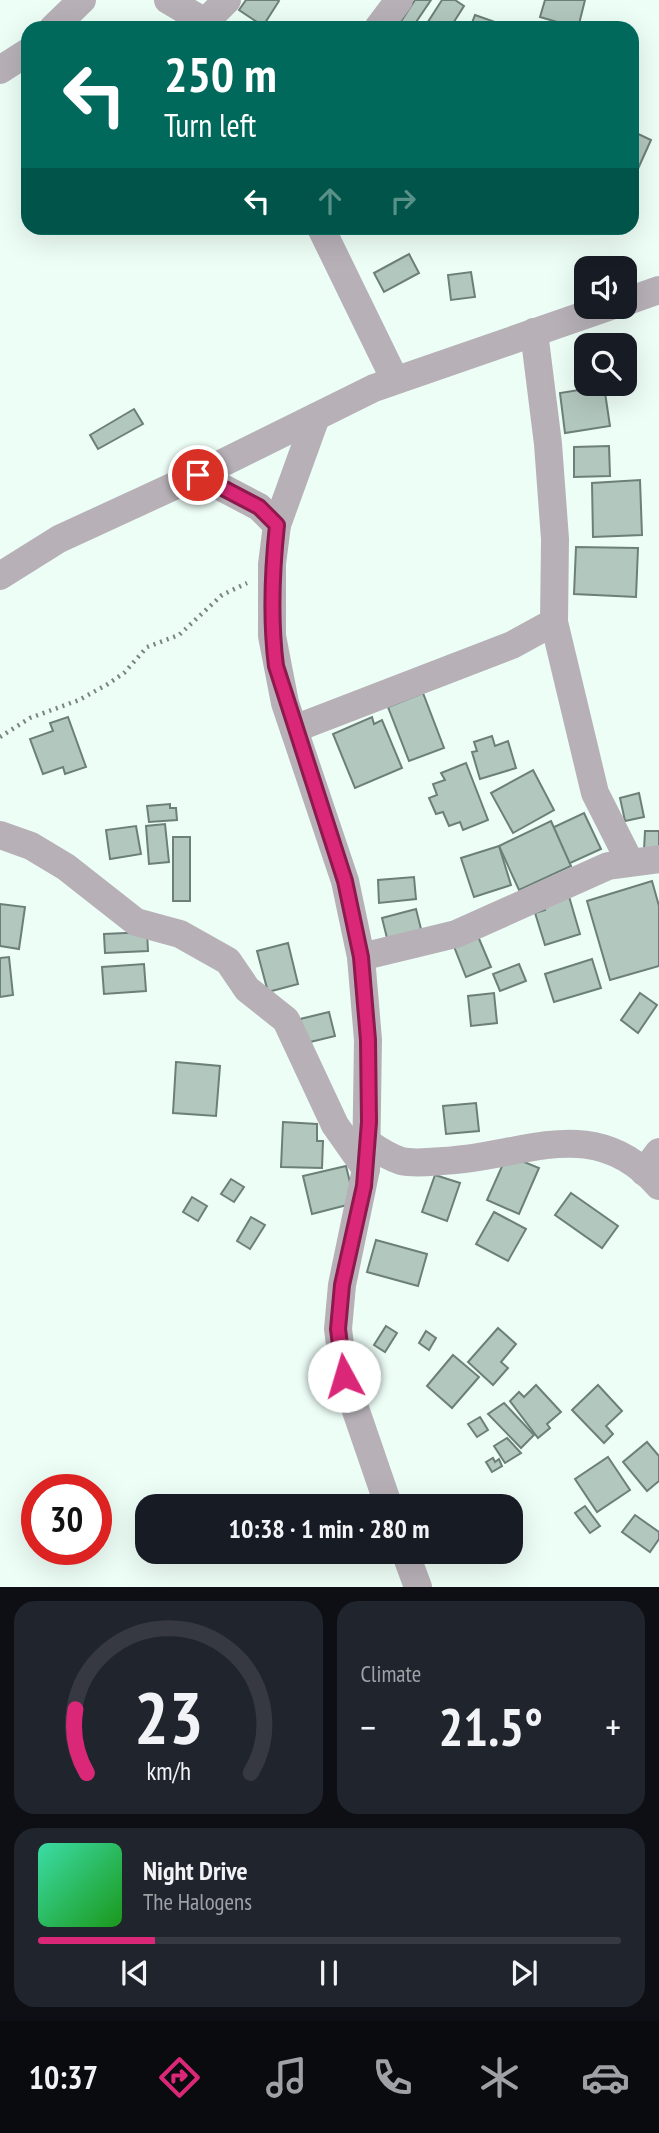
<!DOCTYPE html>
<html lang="en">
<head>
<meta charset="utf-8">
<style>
  :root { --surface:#171b24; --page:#20242c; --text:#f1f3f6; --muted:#9ea1a6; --line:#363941; --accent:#db2777 }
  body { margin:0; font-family:"PT Sans Narrow",sans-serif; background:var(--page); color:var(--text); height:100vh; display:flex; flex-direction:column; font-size:26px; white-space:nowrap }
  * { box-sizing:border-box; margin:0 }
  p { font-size:23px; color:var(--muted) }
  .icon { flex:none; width:38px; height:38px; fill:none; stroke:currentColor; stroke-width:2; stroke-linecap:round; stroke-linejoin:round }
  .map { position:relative; height:1587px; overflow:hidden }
  .drawer { display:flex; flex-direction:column; gap:14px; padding:14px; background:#0d0f14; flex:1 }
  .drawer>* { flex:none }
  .guide { position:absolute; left:21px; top:21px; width:618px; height:214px; border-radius:21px; box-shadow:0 7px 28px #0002; background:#00695c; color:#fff; overflow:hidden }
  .tools { position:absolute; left:574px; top:256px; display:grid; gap:14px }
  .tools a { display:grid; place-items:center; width:63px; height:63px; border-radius:14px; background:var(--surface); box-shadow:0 7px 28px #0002; font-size:35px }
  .speed { position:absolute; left:21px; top:1474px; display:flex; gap:14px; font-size:35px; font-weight:700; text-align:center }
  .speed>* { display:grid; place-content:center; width:91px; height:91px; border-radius:50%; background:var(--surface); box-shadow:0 7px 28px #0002; line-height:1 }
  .speed .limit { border:10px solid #d22; background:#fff; color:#111 }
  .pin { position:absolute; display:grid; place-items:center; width:60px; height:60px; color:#fff; margin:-30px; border:4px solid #fff; border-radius:50%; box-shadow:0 2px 7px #0007 }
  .me { position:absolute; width:77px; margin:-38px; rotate:354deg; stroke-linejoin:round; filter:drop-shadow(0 0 5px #0008) }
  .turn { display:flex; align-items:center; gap:24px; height:147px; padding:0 28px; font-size:32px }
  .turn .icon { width:91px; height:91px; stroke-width:2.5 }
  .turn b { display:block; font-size:49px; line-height:60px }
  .lanes { display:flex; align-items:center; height:66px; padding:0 28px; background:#0003; justify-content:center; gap:35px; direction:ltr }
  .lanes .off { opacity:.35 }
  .big { font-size:52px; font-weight:700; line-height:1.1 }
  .drawer .card { flex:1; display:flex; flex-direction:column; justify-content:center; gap:10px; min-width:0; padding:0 24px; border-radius:21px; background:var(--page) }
  .drawer .dial { align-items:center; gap:0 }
  .dial svg { height:182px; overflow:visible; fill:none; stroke:var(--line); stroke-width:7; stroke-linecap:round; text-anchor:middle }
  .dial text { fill:var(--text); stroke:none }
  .song { display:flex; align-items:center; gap:21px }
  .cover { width:84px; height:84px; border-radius:10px; background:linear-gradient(135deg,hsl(160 70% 55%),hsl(120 70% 35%)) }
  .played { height:7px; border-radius:4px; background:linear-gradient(90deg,var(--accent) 20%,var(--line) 20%) }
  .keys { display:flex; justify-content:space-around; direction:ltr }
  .heat { display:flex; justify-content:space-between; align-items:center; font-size:38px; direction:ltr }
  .drawer .tiles { flex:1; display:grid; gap:14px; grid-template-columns:1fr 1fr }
  .card:last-child { grid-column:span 2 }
  .trip { position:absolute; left:135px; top:1494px; width:388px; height:70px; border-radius:21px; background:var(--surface); box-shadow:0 7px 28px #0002; font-weight:700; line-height:70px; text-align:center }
  .tabs { display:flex; height:112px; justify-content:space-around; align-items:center; background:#090b0e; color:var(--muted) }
  .tabs .icon { width:49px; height:49px }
  .tabs .on { color:var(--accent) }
  .tabs b { font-size:32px; color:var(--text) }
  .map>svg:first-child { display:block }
  .building { fill:#b2c7be; stroke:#6c7f78; stroke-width:2 }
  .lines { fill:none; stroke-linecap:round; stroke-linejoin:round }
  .path { stroke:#798581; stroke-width:4.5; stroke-dasharray:2 5; stroke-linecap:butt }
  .minor { stroke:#b7b1b7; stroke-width:28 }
  .route-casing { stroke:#8e194d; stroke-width:18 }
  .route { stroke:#db2777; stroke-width:12 }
</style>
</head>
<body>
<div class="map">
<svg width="659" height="1587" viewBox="0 0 659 1587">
  <rect width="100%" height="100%" fill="#edfef7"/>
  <g class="building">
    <polygon points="246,0 278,0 279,1 263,26 239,10"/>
    <polygon points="415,0 431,0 412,28 408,28 400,23"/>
    <polygon points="442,0 455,0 464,6 450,28 424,28"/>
    <polygon points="545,0 585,0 578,28 540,17"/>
    <polygon points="475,15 512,28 470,28"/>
    <polygon points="632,131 651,140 632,182"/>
    <polygon points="409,254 419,273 384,292 374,273"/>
    <polygon points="471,272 475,297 451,300 448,275"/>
    <polygon points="604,386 610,426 565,433 560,393"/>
    <polygon points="134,409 143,424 98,449 90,435"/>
    <polygon points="609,446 610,476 574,477 574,447"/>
    <polygon points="640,480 642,535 593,537 592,483"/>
    <polygon points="576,547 638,548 636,597 574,594"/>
    <polygon points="423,693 444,748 409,761 388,707"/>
    <polygon points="68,717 86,767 65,774 63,767 43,774 30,739 53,731 50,723"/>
    <polygon points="372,717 374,724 382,720 402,768 355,788 333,734"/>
    <polygon points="492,736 495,746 508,741 516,768 480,779 472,752 477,751 474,742"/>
    <polygon points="466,763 488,820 463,830 460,822 449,826 443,812 436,814 429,798 437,795 433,784 445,780 441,773"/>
    <polygon points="533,770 554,810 513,833 491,793"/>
    <polygon points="639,793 644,817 625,821 620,798"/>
    <polygon points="170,804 170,808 176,808 177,820 149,822 147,806"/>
    <polygon points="584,813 601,849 568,864 552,828"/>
    <polygon points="551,821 571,866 519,890 499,846"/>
    <polygon points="165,824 169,862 149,864 146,826"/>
    <polygon points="136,826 141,854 110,859 106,830"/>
    <polygon points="645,831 659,831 659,851 644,850"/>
    <rect x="173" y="837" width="17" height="64"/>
    <polygon points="499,846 511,885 474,897 461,858"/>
    <polygon points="414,877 416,899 379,903 378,880"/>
    <polygon points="652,881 659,906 659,966 610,980 587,901"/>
    <polygon points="568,893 580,934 545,945 535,913 545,910 543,900"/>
    <polygon points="0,904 25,907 19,949 0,946"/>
    <polygon points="416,909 422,933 388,942 382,918"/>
    <polygon points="147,932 148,951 105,953 104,934"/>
    <polygon points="477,934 491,967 466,977 453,944"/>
    <polygon points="288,943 298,984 268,992 257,951"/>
    <polygon points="9,957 13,995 0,997 0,958"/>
    <polygon points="592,959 601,988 554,1002 545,974"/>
    <polygon points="144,964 146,991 104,994 102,967"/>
    <polygon points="519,964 526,981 500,991 493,974"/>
    <polygon points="494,993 497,1023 471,1026 468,996"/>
    <polygon points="640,993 657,1005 638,1033 621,1020"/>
    <polygon points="329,1012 335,1036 306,1043 300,1019"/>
    <polygon points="176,1062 220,1066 216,1116 173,1113"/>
    <polygon points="476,1103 479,1131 446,1134 443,1106"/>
    <polygon points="283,1122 317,1124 317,1141 323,1141 322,1168 281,1167"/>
    <polygon points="507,1155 539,1168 519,1214 487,1200"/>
    <polygon points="346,1166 355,1203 312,1214 303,1176"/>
    <polygon points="435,1175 460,1183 447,1221 422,1212"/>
    <polygon points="231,1179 244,1187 234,1202 221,1194"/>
    <polygon points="571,1193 618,1226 602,1248 555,1215"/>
    <polygon points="192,1197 207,1206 198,1221 183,1212"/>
    <polygon points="494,1212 526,1229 508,1261 476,1244"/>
    <polygon points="251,1217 265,1225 250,1249 237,1241"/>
    <polygon points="376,1240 427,1254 418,1286 367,1272"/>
    <polygon points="386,1326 397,1333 385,1352 374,1345"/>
    <polygon points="498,1328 516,1344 501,1362 508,1368 493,1385 468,1362"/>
    <polygon points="426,1331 436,1338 429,1350 419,1343"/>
    <polygon points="453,1355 479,1377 452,1408 427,1386"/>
    <polygon points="536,1385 561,1412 547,1424 550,1428 538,1438 510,1401 519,1392 524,1397"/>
    <polygon points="598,1385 622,1411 606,1426 613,1434 604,1443 572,1410"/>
    <polygon points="504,1403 534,1435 521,1448 488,1414"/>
    <polygon points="480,1417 488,1430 477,1437 468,1424"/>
    <polygon points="507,1438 521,1453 505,1463 494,1446"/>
    <polygon points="647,1442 659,1456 659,1481 647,1491 623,1462"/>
    <polygon points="608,1457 630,1490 597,1512 575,1479"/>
    <polygon points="493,1458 495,1462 499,1459 502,1466 492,1472 486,1462"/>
    <polygon points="585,1506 600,1526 590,1533 575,1513"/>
    <polygon points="635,1515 659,1532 659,1539 650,1552 622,1532"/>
  </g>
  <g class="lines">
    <polyline class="path" points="0,737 30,718 79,700 108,684 124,673 147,647 179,635 222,595 247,583"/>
    <g class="minor">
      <polyline points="168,0 205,22 227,0"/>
      <polyline points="53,28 82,0"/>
      <polyline points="378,28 399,0"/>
      <polyline points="0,70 28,52"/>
      <polyline points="321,228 395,380"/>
      <polyline points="625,302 659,290"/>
      <polyline points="534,332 548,444 555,539 554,622 595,793 630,862"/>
      <polyline points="316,417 277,525 272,564 272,636 285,703 345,881 361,957 368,1040 366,1169 342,1285 338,1329 344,1376 389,1507"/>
      <polyline points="198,475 259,507 277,525"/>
      <polyline points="0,576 59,539 198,475 374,388 611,306"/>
      <polyline points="294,729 512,645 554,622"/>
      <polyline points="0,835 31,846 66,867 136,922 180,934 228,961 247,989 286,1020 335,1125 366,1169"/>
      <polyline points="361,957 456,934 608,866 659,859"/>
      <path d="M 368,1143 C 378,1150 389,1157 401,1161 C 415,1164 429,1162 443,1161 C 522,1158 593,1111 659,1186"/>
      <polyline points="644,1172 659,1152"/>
      <polyline points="405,1552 418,1587"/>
    </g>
  </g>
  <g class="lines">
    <defs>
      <path id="route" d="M 198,475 L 259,507 L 277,525 C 272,572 270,619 276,666 L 345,881 L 361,957 L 368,1040 L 369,1122 L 364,1186 L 342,1285 L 338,1329 L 344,1376"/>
    </defs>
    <use href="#route" class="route-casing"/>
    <use href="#route" class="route"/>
  </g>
</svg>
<div class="tools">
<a><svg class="icon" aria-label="sound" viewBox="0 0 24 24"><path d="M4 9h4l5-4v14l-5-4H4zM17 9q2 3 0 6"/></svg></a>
<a><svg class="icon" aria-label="search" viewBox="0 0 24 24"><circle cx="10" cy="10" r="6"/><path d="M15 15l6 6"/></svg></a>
</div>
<div class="speed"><div class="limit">30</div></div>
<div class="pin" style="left:198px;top:475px;background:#d93025"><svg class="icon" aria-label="arrive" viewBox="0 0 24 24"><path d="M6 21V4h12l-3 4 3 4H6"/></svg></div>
<svg class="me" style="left:344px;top:1376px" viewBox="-20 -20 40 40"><circle r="19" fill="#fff"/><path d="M0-13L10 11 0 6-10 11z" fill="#db2777"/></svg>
<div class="trip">10:38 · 1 min · 280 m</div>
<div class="guide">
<div class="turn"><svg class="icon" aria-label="left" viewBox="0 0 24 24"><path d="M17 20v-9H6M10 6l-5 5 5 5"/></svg><div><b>250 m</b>Turn left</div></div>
<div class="lanes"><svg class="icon" aria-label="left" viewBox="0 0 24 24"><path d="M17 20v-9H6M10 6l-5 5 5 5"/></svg><svg class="icon off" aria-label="ahead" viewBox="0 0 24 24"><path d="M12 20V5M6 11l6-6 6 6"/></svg><svg class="icon off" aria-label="right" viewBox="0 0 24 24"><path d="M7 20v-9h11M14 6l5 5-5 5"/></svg></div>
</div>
</div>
<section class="drawer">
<div class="tiles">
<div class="card dial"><svg viewBox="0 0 100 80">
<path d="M14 69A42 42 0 1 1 86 69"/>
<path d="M14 69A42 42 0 0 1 9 41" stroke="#db2777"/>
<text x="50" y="56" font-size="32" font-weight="700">23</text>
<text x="50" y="72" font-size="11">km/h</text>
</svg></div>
<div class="card"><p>Climate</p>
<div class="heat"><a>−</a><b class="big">21.5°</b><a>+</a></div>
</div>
<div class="card">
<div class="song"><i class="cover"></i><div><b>Night Drive</b><p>The Halogens</p></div></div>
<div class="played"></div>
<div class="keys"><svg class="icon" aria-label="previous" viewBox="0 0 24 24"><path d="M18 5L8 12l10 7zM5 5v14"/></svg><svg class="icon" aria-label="pause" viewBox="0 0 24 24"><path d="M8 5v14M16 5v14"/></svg><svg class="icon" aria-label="next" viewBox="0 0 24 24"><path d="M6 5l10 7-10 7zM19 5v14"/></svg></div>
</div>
</div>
</section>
<nav class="tabs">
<b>10:37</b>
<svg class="icon on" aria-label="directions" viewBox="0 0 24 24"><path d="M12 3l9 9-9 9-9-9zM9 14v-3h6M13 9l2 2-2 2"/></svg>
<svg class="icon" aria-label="music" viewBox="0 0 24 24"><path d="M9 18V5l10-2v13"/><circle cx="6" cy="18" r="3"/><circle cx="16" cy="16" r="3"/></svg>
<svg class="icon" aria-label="phone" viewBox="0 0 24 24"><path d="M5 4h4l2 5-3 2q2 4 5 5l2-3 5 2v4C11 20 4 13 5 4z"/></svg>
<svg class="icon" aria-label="climate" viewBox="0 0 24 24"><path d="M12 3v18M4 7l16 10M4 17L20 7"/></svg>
<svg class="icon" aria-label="car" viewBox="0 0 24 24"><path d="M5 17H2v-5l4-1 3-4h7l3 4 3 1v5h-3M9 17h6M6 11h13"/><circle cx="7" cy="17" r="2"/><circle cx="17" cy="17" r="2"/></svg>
</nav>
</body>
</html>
